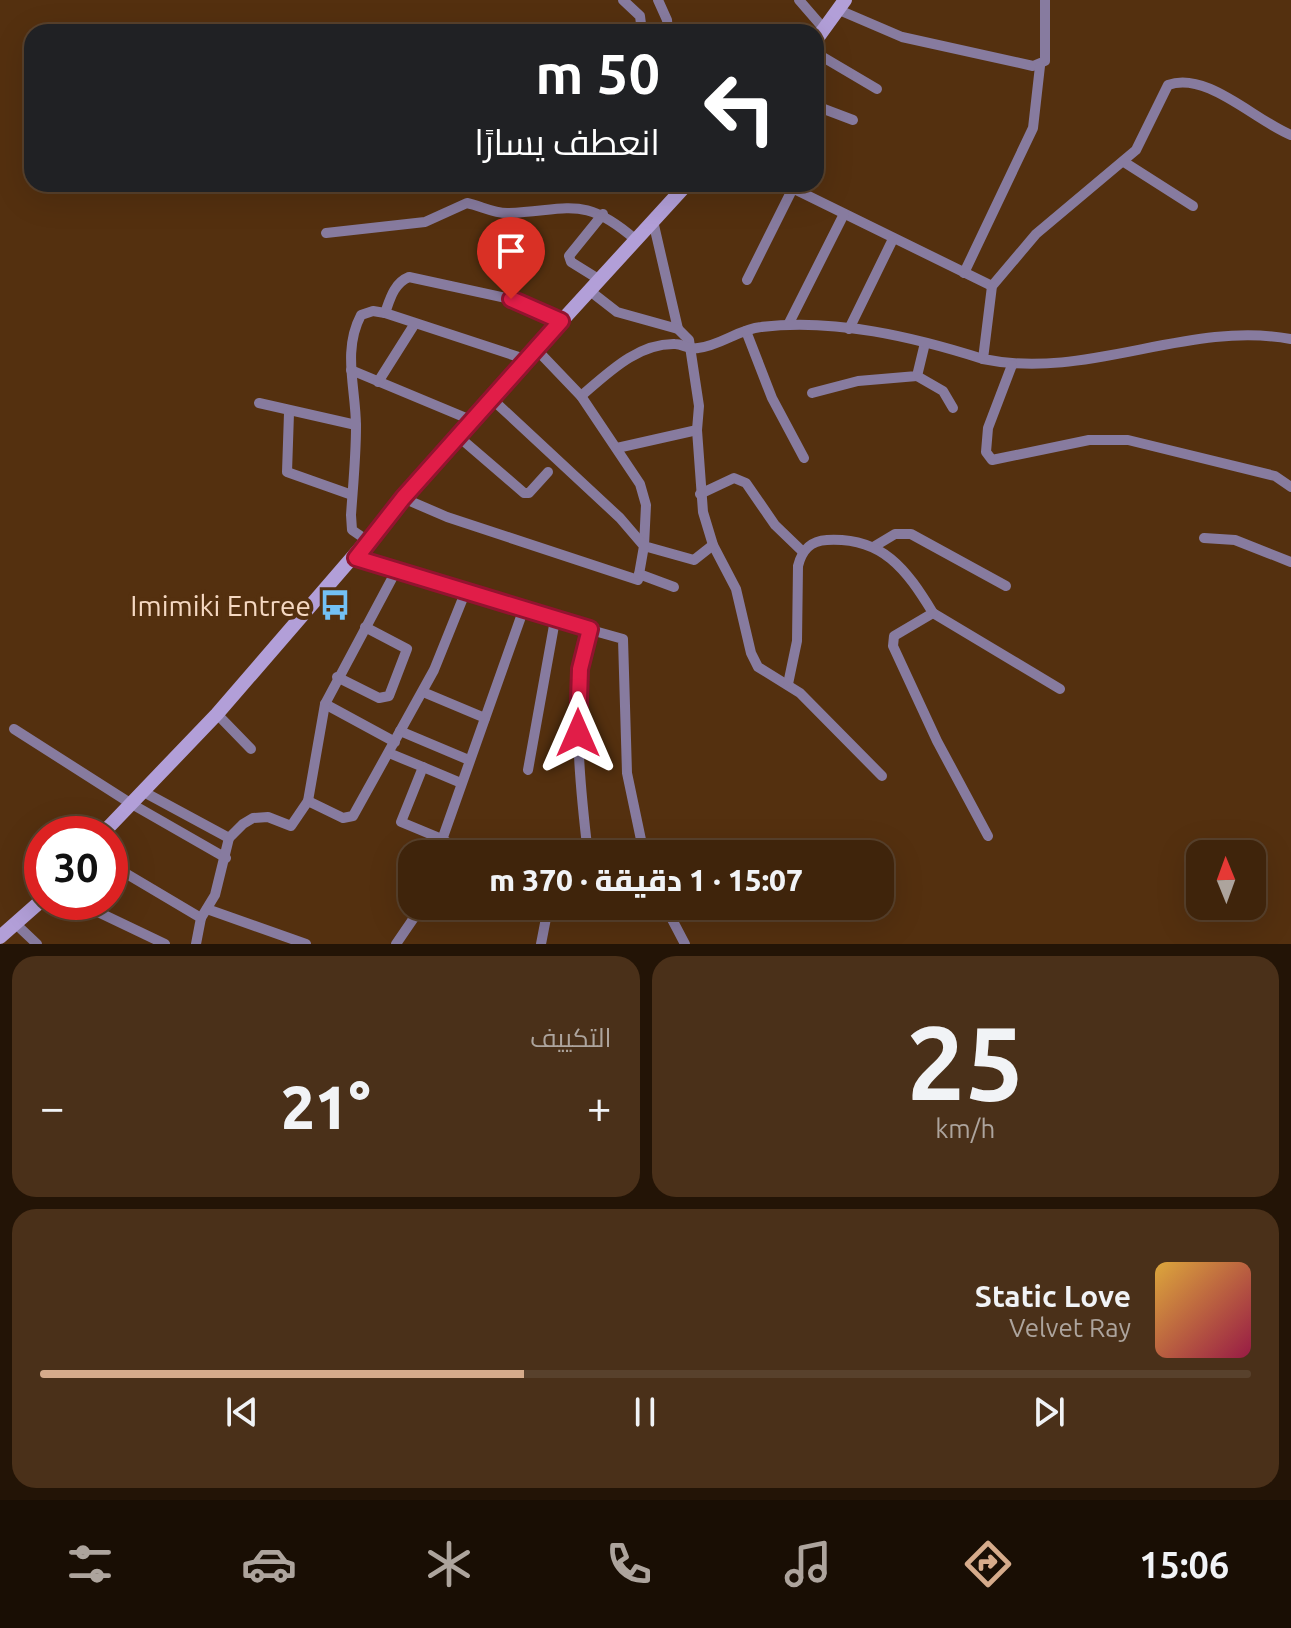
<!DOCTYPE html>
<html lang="ar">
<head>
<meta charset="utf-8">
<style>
  :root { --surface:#3f240b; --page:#4a3019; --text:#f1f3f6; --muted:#ada49d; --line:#58412c; --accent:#d6ab8b }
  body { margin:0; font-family:Ubuntu,Cairo,sans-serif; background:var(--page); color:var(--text); direction:rtl; height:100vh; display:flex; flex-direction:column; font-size:30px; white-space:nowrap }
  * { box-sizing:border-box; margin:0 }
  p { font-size:26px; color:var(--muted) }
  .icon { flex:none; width:44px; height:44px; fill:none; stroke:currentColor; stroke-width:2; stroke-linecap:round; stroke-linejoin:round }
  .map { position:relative; height:944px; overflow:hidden; direction:ltr }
  .side { display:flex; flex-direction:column; gap:12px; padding:12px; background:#231406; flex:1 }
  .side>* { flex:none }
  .hud { position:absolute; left:24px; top:24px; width:800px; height:168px; border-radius:24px; box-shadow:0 8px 32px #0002,0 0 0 2px var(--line); direction:rtl; background:#202124; color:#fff; overflow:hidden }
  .needle { width:52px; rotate:359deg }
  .tools { position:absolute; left:1186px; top:840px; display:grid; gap:16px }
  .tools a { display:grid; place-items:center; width:80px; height:80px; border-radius:16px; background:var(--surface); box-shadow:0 8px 32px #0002,0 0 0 2px var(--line); font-size:40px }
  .speed { position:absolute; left:24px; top:816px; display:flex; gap:16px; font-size:40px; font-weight:700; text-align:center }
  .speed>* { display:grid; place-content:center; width:104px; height:104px; border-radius:50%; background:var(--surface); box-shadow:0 8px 32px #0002,0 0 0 2px var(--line); line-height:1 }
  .speed .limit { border:12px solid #d22; background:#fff; color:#111 }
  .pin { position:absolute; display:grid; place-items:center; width:68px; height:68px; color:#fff; margin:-82px -34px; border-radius:50% 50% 50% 0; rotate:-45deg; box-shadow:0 0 8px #0007 }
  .pin .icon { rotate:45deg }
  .me { position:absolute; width:88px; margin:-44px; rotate:0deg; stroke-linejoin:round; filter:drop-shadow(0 0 6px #0008) }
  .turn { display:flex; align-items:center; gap:28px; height:168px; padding:0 32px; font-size:36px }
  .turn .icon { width:104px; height:104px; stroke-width:2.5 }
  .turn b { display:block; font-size:56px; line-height:68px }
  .big { font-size:60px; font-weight:800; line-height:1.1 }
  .side .tile { flex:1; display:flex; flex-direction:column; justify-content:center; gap:12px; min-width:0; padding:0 28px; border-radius:24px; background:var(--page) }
  .side .dial { align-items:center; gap:0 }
  .dial b { font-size:104px; line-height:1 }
  .song { display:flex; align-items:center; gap:24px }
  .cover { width:96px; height:96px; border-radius:12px; background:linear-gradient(135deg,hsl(40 70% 55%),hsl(340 70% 35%)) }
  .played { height:8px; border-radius:4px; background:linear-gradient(90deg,var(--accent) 40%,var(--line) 40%) }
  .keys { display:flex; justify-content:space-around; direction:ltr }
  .heat { display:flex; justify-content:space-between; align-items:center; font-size:44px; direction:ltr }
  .side .tiles { flex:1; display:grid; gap:12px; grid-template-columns:1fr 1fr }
  .tile:last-child { grid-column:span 2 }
  .trip { position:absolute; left:398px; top:840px; width:496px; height:80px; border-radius:24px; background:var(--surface); box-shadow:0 8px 32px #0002,0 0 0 2px var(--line); font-weight:800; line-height:80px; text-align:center; direction:rtl }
  .tab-bar { display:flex; height:128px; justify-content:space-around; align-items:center; background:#190e04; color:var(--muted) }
  .tab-bar .icon { width:56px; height:56px }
  .tab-bar .active { color:var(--accent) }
  .tab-bar b { font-size:36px; color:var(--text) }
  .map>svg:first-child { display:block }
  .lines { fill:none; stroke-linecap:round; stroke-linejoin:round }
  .street { stroke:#877b9f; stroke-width:10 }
  .secondary { stroke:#b29fd8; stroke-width:14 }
  .route-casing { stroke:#92132f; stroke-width:20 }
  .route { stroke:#e11d48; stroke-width:14 }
  .labels { text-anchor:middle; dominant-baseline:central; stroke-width:8; stroke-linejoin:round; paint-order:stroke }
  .poi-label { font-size:28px; fill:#f5d8c2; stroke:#54300f; text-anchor:end }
</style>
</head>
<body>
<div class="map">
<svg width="1291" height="944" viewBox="0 0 1291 944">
  <rect width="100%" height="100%" fill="#54300f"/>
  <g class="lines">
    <g class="street">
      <polyline points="623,0 640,16 642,32"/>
      <polyline points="658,0 667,20 668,32"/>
      <polyline points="799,0 825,30"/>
      <polyline points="839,10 902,37 1033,66 1045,61 1045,0"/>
      <polyline points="816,53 877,89"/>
      <polyline points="816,106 853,120"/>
      <path d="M 1291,135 C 1254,120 1207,71 1168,85 L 1136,150 L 1036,234 L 992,286 L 983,359 C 1087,381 1187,320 1291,339"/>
      <polyline points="1124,162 1193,206"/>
      <polyline points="784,184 992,286"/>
      <polyline points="653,221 678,329"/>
      <path d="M 326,233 L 425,222 L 467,203 C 481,206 495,214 509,213 C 571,210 584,195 636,240"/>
      <polyline points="964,273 1033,128 1040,66"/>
      <polyline points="600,280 571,262 569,256 603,214"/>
      <polyline points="747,280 793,188"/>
      <polyline points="590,291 617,312 678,329 689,340 699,406 697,430 703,512 713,545 736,589 751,653 758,667 800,693 882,776"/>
      <path d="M 385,313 C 390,299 394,283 409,277 L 511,299 L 561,321"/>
      <polyline points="788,325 844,214"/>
      <polyline points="849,329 893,239"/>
      <polyline points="746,331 772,398 804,458"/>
      <polyline points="537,350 581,396 640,484 646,505 644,546 694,560 713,545"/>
      <polyline points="1012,365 988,428 986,452 992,460 1089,440 1128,440 1275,476 1291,487"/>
      <polyline points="351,370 471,420"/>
      <polyline points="917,376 943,391 953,408"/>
      <polyline points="378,382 414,325"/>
      <polyline points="812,393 858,381 917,376 925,343"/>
      <path d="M 581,396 C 607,374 637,343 675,344 C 683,344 689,350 698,348 C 720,346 739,329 761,327 C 834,318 914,337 983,359"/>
      <polyline points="259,403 356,425"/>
      <polyline points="289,413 287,472 352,495"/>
      <polyline points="459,437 524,493 529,493 548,472"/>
      <polyline points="617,448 697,430"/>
      <polyline points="700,494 734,478 746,483 775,525 802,551"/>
      <polyline points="403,498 447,517 638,580 644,546 620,518 493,400"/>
      <polyline points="1204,538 1235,540 1291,562"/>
      <path d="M 368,541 L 352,530 L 351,515 C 353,486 356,456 356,427 C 356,388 342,351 361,315 L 373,311 L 385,313 L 528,360"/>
      <polyline points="875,546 895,534 911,534 1006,586"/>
      <polyline points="356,558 523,611 437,854"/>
      <polyline points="639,574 674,587"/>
      <polyline points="523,611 623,639 627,773 644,854"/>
      <polyline points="933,613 1060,689"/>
      <polyline points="337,677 379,698 389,696 407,649 365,627"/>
      <path d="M 788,684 L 797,641 L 798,566 C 802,550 810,541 827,540 C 883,537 906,569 933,613 L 894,636 L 893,646 L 937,741 L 988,836"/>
      <polyline points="423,692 485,718"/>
      <polyline points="325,704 395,742"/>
      <polyline points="217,714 251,749"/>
      <polyline points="14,729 130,803 226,858"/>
      <polyline points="400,731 469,760"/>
      <polyline points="389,753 423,767"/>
      <polyline points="528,770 555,620"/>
      <polyline points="461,783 423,767 401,822 442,839 464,854"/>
      <polyline points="142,791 229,838"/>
      <polyline points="308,801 325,704 396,571"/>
      <path d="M 588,854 C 579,778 571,705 590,629"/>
      <polyline points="110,864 201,918 196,944"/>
      <polyline points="77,902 165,944"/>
      <polyline points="537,906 547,913 583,910 586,906"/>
      <polyline points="665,906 685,944"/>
      <polyline points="207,909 306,944"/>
      <polyline points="201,918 215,895 229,838 243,824 253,818 268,817 291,826 308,801 343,818 353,816 434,670 465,593"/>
      <polyline points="17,925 37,944"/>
      <polyline points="396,944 422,906"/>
      <polyline points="541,944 547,913"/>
    </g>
    <g class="secondary">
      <polyline points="816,40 845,0"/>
      <polyline points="102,834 217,714 471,420 687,184"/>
      <polyline points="0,937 42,900"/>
    </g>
  </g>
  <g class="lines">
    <defs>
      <polyline id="route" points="511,299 561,321 403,498 356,558 590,629 580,669 578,733"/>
    </defs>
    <use href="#route" class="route-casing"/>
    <use href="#route" class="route"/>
  </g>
  <defs>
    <symbol id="bus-bare" viewBox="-9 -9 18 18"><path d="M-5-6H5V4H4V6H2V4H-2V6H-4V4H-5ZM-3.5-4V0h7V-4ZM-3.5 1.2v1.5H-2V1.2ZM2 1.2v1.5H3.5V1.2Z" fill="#73c1f5" stroke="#54300f" stroke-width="2.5" paint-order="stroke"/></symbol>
  </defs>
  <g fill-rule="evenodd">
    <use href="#bus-bare" x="313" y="583" width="44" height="44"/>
  </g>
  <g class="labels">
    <g class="poi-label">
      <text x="311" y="605">Imimiki Entree</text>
    </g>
  </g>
</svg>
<div class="tools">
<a><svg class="needle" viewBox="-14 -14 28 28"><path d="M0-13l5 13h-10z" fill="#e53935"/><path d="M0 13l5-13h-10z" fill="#ada49d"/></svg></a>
</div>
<div class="speed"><div class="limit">30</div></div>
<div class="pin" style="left:511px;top:299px;background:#d93025"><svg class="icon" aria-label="arrive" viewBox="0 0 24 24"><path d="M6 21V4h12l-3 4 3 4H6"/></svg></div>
<svg class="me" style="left:578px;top:733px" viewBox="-20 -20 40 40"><path d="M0-17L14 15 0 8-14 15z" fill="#e11d48" stroke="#fff" stroke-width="4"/></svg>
<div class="trip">15:07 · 1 دقيقة · 370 m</div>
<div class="hud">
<div class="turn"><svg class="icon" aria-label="left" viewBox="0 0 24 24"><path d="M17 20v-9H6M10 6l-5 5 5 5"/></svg><div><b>50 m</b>انعطف يسارًا</div></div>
</div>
</div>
<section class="side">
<div class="tiles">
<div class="tile dial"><b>25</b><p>km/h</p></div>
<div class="tile"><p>التكييف</p>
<div class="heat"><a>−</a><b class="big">21°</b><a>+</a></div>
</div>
<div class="tile">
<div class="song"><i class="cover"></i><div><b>Static Love</b><p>Velvet Ray</p></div></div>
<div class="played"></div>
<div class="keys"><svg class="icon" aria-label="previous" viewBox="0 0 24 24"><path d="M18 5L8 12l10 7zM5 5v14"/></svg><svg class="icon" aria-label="pause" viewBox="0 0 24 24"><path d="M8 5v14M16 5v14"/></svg><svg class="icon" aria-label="next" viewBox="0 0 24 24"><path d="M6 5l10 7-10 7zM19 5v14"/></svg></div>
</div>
</div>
</section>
<nav class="tab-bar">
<b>15:06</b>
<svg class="icon active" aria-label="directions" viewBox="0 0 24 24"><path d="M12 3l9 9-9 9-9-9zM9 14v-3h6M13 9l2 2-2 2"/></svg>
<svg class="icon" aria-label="music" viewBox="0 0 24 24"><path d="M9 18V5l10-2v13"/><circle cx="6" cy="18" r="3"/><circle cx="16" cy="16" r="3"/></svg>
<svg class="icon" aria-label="phone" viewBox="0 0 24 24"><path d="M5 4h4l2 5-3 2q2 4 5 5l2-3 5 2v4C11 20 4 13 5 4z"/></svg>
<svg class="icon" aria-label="climate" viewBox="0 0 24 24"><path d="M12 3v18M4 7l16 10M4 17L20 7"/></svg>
<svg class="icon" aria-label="car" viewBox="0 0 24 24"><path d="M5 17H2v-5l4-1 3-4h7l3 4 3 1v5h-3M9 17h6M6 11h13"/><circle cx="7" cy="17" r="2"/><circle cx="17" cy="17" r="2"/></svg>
<svg class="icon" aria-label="filters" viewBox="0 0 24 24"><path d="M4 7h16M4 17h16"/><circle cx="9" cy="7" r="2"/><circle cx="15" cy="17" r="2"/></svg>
</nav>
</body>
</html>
